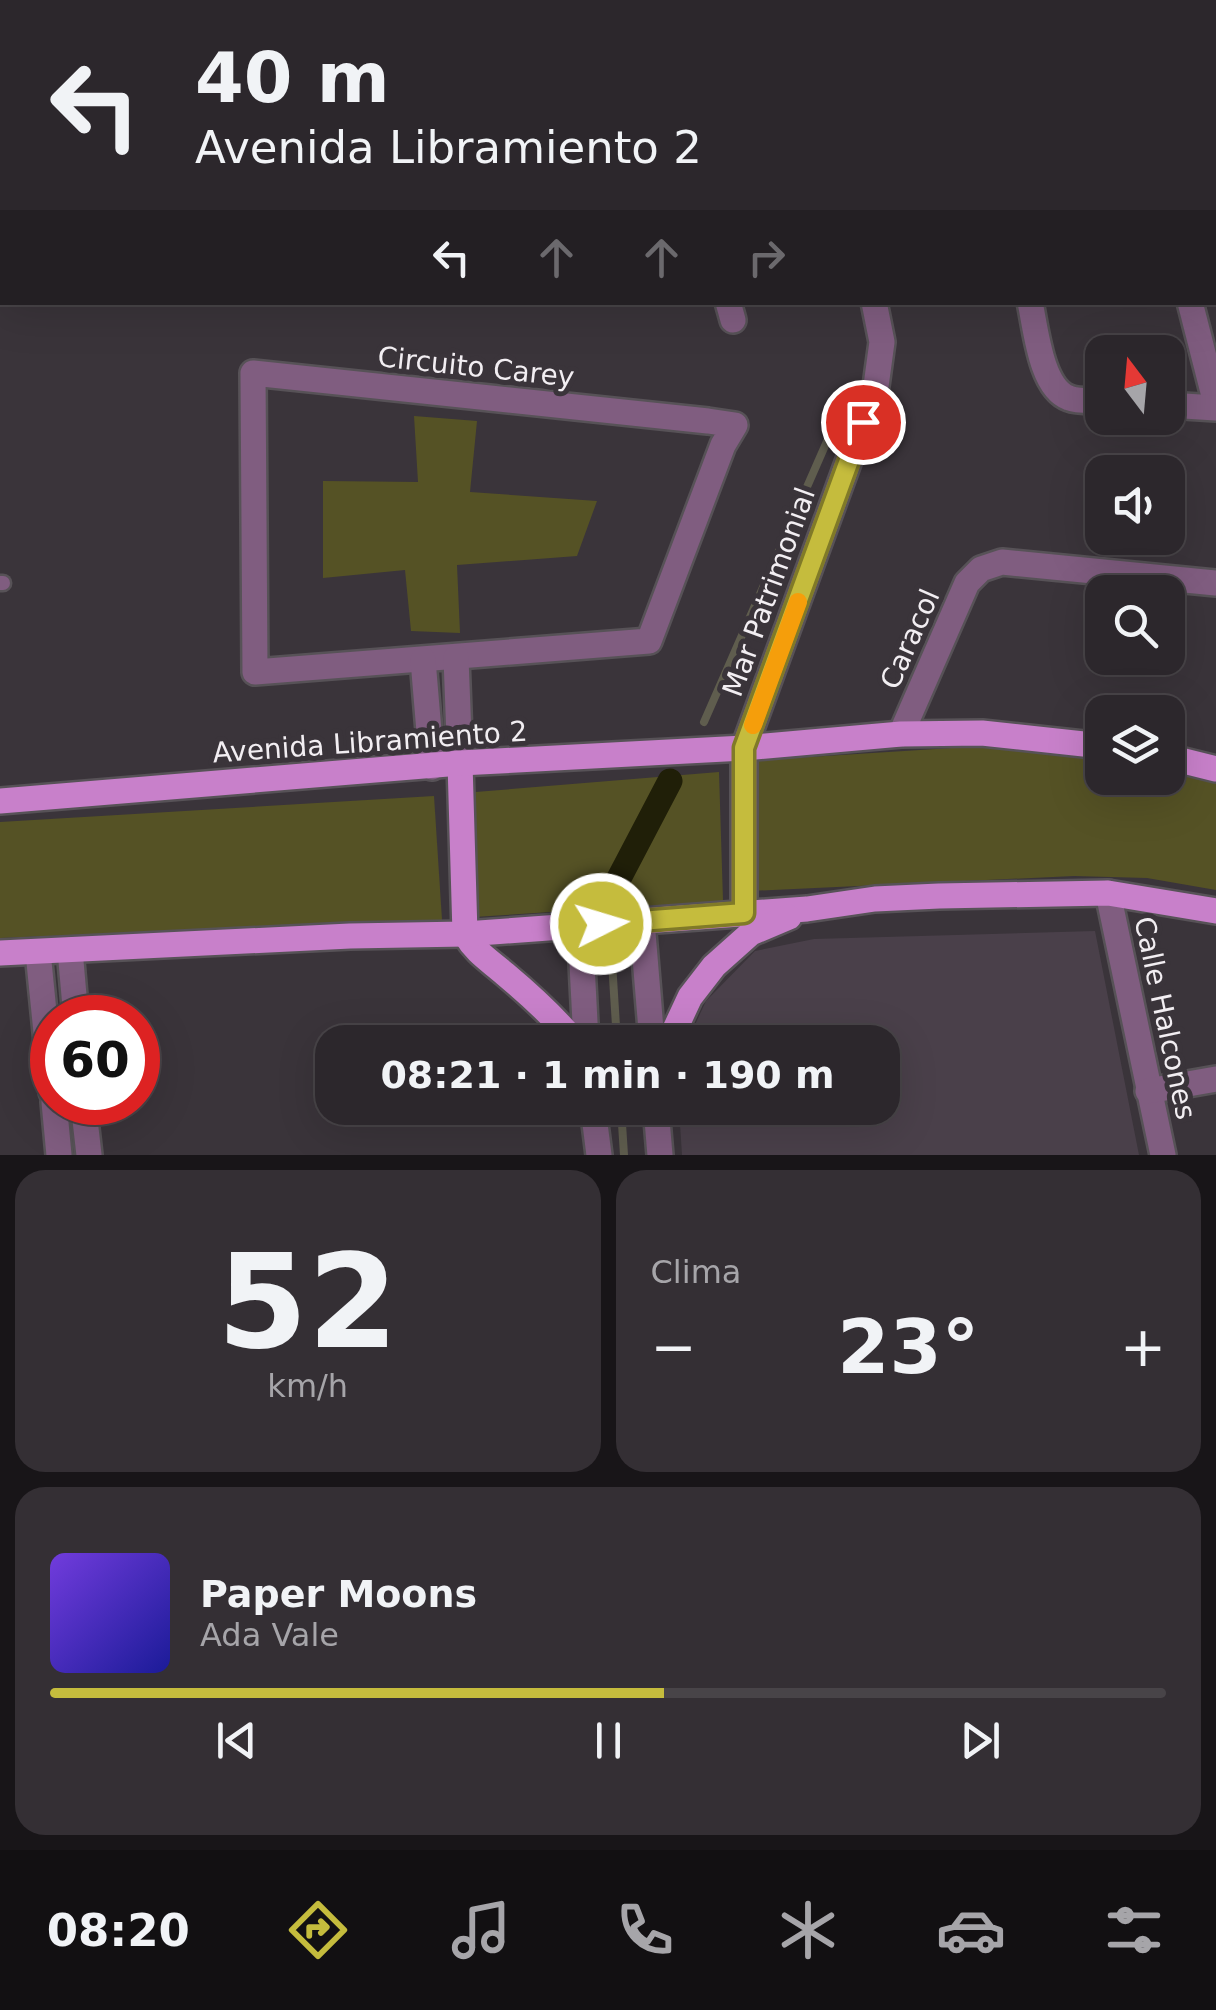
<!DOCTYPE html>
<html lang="es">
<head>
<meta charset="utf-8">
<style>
  :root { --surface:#2c272c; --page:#342f34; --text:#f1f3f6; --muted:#a6a5a9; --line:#484448; --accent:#c5bc3d }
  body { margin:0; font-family:"DejaVu Sans",sans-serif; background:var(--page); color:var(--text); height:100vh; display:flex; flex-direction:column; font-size:38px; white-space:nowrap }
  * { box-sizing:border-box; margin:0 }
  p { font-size:32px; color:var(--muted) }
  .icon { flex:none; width:55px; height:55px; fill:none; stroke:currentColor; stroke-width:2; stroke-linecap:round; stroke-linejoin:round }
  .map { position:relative; height:1155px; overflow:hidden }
  .drawer { display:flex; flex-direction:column; gap:15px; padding:15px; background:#181518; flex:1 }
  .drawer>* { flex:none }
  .top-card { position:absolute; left:0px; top:0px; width:1218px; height:305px; box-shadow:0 10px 40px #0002,0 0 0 2px var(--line); background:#2c272c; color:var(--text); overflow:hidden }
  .needle { width:65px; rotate:344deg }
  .controls { position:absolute; left:1085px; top:335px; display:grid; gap:20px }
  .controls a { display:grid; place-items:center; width:100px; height:100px; border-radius:20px; background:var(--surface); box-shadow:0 10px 40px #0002,0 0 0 2px var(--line); font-size:50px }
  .speed { position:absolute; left:30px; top:995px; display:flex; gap:20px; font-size:50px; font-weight:700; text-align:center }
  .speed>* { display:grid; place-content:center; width:130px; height:130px; border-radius:50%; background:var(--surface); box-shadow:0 10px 40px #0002,0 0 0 2px var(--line); line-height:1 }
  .speed .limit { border:15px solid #d22; background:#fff; color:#111 }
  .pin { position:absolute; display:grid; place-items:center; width:85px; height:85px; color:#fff; margin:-42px; border:5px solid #fff; border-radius:50%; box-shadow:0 2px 10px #0007 }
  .me { position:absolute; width:110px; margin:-55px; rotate:85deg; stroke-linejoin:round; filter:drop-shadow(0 0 8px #0008) }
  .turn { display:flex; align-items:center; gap:35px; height:210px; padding:0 30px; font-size:45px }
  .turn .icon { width:130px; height:130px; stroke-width:2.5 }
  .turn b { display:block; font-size:70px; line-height:85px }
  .lanes { display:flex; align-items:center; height:95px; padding:0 30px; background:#0003; justify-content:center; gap:50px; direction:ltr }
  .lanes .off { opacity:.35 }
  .big { font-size:75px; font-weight:700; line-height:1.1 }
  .drawer .card { flex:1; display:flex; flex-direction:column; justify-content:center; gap:15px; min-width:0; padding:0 35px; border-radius:30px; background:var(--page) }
  .drawer .dial { align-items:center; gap:0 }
  .dial b { font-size:130px; line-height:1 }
  .song { display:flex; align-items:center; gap:30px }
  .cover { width:120px; height:120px; border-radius:15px; background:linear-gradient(135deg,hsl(260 70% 55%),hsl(240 70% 35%)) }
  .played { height:10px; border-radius:5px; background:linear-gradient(90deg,var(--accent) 55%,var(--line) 55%) }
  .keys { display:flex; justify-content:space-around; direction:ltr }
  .heat { display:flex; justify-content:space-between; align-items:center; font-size:55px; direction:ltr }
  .drawer .tiles { flex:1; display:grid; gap:15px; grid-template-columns:1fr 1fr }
  .card:last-child { grid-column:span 2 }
  .trip { position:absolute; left:315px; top:1025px; width:585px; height:100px; border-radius:30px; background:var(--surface); box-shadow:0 10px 40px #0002,0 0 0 2px var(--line); font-weight:700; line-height:100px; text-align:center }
  .tab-bar { display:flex; height:160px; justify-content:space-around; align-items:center; background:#121012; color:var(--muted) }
  .tab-bar .icon { width:70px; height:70px }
  .tab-bar .on { color:var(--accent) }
  .tab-bar b { font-size:45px; color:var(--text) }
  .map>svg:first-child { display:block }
  .built { fill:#4a404a }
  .green { fill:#555225 }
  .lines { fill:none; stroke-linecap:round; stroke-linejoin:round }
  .stream { stroke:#5f5d4e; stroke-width:8 }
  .canal { stroke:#201f08; stroke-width:25 }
  .service-casing { stroke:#575257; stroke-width:19 }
  .minor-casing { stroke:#575257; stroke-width:30 }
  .tertiary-casing { stroke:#575257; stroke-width:30 }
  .primary-casing { stroke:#575257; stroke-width:30 }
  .service { stroke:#805d80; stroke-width:14 }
  .minor { stroke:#805d80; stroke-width:25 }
  .tertiary { stroke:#805d80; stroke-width:25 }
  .primary { stroke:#c880ca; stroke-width:25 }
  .route-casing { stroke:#807a28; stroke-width:25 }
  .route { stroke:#c5bc3d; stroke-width:18 }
  .slow { stroke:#f59e0b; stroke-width:18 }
  .labels { text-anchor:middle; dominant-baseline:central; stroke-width:10; stroke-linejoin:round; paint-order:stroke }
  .street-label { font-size:28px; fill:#f2eef2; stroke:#3a343a }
</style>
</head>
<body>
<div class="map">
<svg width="1216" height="1155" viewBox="0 0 1216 1155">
  <rect width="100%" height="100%" fill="#3a343a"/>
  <polygon class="built" points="1095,931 1139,1155 682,1155 679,1108 882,1108 882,1042 687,1042 706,1001 755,951 814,939"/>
  <g class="green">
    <polygon points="414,416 477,421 470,492 597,501 577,556 457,565 460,633 411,631 405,570 323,578 323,481 418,482"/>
    <polygon points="999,745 1102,756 1102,778 1168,778 1168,768 1216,783 1216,890 1147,878 1074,876 750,891 748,761"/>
    <polygon points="719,772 723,901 474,917 463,793"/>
    <polygon points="434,796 442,920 0,938 0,822"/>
  </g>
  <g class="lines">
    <g class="stream">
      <polyline points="704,722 842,407"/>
      <polyline points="612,962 617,1042"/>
      <polyline points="621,1108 624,1155"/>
    </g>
    <polyline class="canal" points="605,905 670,781"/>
    <defs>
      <polyline id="service" points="0,583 3,583"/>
      <g id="minor">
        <polyline points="800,0 801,2"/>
        <polyline points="429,2 438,0"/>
        <polyline points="1005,2 1015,0"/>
        <polyline points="1215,100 1216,100"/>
        <polyline points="0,113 2,112"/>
        <polyline points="0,168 2,178"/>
        <polyline points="0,258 2,258"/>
        <polyline points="728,302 733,320"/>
        <path d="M 1030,302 C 1036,330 1041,388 1069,398 C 1079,402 1093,400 1102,401"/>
        <polyline points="1190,302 1216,404"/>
        <polygon points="253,373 708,421 735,425 723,445 649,641 255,672"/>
        <polyline points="1168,405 1216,408"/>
        <polyline points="456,658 460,763"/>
        <polyline points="423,660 432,767"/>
        <polyline points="901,734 967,583 981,569 1002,562 1216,583"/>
        <polyline points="1108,893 1163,1155"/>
        <polyline points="744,913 744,748 876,386 882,342 874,302"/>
        <polyline points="70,950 76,1018"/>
        <polyline points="38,952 52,1092"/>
        <polyline points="1148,1091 1216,1079"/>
        <polyline points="54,1102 59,1155"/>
        <polyline points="83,1102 89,1155"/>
      </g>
      <g id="tertiary">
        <polyline points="642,921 652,1042"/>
        <polyline points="580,925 586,1042"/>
        <polyline points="593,1108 599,1155"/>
        <polyline points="656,1108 660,1155"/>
      </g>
      <g id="primary">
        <polyline points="1168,757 1216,769"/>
        <path d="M 460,763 L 465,934 C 476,953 489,960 505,974 C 530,995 555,1018 575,1042"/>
        <polyline points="0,801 460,763 744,748 901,734 982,733 1102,746"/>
        <polyline points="0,953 350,936 465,934 807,909 875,899 939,896 1108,893 1216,911"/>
        <polyline points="669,1042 690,997 714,966 751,933 789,917"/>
      </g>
    </defs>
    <use href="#service" class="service-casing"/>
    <use href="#minor" class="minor-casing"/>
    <use href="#tertiary" class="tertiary-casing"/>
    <use href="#primary" class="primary-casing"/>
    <use href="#service" class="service"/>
    <use href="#minor" class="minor"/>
    <use href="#tertiary" class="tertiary"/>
    <use href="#primary" class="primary"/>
  </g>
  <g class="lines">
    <defs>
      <polyline id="route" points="601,924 744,913 744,748 863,422"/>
    </defs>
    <use href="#route" class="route-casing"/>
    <use href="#route" class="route"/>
    <polyline class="slow" points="753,725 798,602"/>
  </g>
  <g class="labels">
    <g class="street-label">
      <text transform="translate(476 367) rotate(6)">Circuito Carey</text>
      <text transform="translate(769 592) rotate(-70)">Mar Patrimonial</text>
      <text transform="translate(910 639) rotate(-66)">Caracol</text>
      <text transform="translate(370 742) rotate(-4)">Avenida Libramiento 2</text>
      <text transform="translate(1165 1018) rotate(78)">Calle Halcones</text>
    </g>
  </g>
</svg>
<div class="controls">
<a><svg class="needle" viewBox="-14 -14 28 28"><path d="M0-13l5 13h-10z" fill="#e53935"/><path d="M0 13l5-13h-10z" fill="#a6a5a9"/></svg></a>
<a><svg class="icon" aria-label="sound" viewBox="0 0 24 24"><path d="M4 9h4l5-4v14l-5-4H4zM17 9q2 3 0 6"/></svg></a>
<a><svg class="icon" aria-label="search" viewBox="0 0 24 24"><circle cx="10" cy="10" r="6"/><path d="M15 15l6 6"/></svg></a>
<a><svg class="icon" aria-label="layers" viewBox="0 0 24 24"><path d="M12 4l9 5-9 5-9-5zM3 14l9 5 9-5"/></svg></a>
</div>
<div class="speed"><div class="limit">60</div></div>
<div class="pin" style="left:863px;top:422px;background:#d93025"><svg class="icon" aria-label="arrive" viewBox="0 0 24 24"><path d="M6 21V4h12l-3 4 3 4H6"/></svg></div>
<svg class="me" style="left:601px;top:924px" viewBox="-20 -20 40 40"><circle r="17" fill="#c5bc3d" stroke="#fff" stroke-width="3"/><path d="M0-11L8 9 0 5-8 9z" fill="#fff"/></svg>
<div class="trip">08:21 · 1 min · 190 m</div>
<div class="top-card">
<div class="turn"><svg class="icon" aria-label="left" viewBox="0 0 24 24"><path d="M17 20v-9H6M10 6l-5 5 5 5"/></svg><div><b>40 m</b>Avenida Libramiento 2</div></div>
<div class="lanes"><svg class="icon" aria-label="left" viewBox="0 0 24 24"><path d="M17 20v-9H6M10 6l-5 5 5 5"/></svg><svg class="icon off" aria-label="ahead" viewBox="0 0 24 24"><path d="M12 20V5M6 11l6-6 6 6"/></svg><svg class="icon off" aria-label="ahead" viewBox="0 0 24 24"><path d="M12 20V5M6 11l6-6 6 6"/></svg><svg class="icon off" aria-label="right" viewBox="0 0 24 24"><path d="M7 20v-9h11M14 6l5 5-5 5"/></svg></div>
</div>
</div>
<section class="drawer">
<div class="tiles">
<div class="card dial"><b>52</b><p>km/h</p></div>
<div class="card"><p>Clima</p>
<div class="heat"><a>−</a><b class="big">23°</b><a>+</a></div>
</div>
<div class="card">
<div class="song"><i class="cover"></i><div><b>Paper Moons</b><p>Ada Vale</p></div></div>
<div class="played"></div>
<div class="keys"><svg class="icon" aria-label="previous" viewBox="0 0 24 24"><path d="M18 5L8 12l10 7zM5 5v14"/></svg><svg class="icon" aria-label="pause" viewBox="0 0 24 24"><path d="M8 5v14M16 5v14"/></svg><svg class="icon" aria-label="next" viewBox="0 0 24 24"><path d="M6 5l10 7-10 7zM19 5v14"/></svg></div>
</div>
</div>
</section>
<nav class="tab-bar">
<b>08:20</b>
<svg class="icon on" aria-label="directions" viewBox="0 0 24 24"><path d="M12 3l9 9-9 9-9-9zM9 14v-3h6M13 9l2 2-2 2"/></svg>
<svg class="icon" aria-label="music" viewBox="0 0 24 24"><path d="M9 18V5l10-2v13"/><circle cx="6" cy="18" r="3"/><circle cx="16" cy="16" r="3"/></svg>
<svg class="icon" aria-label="phone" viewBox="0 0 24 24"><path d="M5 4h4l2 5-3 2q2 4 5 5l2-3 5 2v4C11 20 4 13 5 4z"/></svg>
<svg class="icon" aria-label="climate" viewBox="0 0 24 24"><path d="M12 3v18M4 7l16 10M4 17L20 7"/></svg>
<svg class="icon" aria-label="car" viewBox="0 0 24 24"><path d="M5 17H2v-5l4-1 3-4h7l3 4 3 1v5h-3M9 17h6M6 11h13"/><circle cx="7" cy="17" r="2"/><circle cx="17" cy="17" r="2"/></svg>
<svg class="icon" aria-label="filters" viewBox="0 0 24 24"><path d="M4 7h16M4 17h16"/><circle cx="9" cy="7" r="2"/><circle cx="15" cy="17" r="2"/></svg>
</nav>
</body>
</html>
